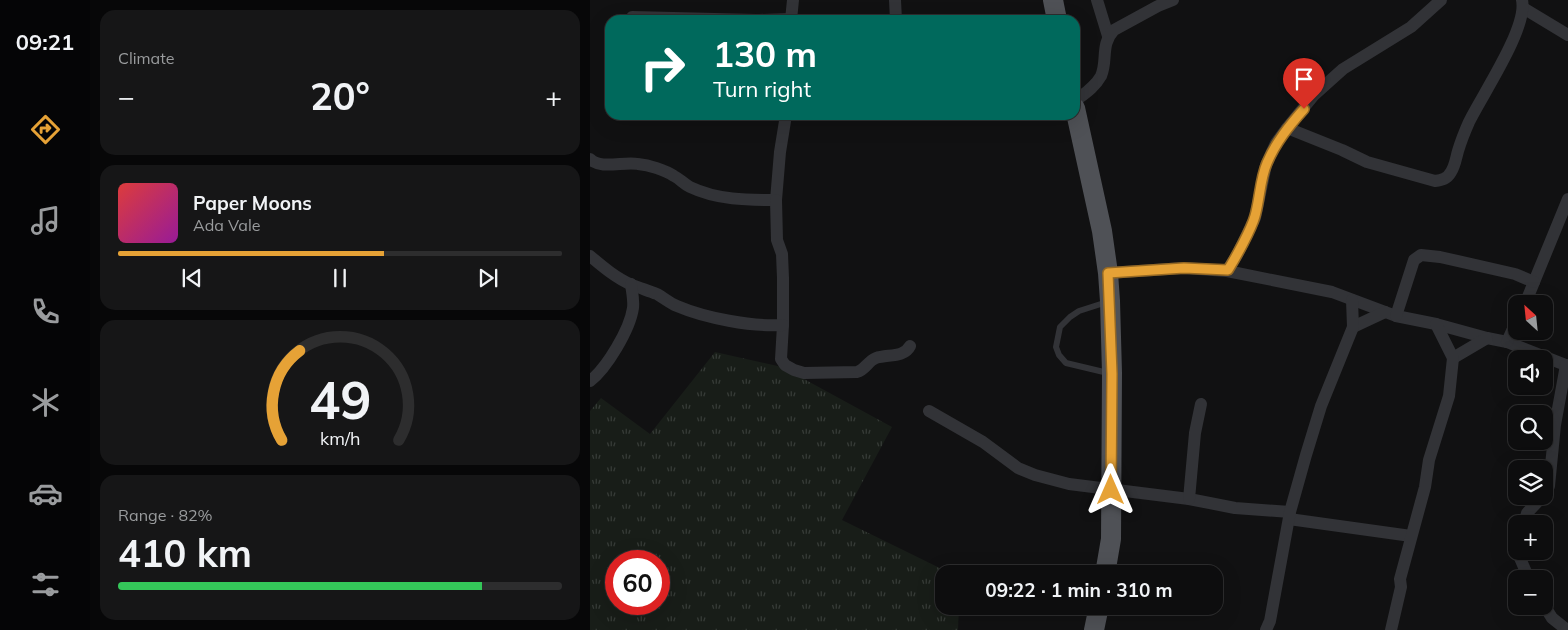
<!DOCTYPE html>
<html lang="en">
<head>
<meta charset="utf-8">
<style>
  :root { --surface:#0d0d0e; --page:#161617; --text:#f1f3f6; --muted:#9a9c9e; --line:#2d2d2e; --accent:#e6a236 }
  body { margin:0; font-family:Mulish,sans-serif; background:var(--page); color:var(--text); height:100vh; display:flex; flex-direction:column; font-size:19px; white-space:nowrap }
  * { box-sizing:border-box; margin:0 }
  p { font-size:16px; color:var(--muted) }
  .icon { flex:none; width:28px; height:28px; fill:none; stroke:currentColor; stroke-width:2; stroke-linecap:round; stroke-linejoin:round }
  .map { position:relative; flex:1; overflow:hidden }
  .panel { display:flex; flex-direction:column; gap:10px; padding:10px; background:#070708; width:500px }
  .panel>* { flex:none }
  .banner { position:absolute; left:15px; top:15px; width:475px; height:105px; border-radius:15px; box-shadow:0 5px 20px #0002,0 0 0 1px var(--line); background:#00695c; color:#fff; overflow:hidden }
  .needle { width:32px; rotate:333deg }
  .tools { position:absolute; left:918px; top:295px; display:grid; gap:10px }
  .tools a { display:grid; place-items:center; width:45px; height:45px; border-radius:10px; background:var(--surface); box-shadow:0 5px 20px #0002,0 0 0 1px var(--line); font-size:25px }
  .speed { position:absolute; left:15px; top:550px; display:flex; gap:10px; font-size:25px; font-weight:700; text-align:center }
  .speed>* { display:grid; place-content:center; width:65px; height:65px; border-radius:50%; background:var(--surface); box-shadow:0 5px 20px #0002,0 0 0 1px var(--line); line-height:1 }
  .speed .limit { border:8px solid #d22; background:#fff; color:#111 }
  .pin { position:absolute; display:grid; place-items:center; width:42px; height:42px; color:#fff; margin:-51px -21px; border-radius:50% 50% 50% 0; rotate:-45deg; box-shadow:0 0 5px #0007 }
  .pin .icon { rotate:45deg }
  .me { position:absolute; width:55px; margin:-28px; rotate:0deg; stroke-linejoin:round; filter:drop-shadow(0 0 4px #0008) }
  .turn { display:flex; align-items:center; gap:18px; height:105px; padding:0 25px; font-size:22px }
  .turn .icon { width:65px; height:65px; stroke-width:2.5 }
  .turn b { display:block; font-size:35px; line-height:42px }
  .big { font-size:38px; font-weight:700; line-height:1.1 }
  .panel .card { flex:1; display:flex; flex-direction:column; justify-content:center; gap:8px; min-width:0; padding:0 18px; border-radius:15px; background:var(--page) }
  .panel .dial { align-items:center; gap:0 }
  .dial svg { height:130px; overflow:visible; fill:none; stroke:var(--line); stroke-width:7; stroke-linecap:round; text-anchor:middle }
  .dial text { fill:var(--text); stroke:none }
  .song { display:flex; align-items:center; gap:15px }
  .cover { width:60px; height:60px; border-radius:8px; background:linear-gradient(135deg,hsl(0 70% 55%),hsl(300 70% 35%)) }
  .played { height:5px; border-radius:2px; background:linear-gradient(90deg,var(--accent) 60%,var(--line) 60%) }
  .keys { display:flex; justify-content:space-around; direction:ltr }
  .heat { display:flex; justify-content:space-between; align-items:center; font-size:28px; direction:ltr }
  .charge { height:8px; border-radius:4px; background:linear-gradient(90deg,#34c759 82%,var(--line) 0) }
  .trip { position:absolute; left:345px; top:565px; width:288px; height:50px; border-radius:15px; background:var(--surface); box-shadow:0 5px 20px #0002,0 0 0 1px var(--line); font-weight:700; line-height:50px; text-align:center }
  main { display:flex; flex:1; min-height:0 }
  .tabs { display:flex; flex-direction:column; width:90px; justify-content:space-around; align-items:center; background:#050506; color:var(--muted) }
  .tabs .icon { width:35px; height:35px }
  .tabs .on { color:var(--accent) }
  .tabs b { font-size:22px; color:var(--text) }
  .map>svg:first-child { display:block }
  .grass { fill:url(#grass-tufts); fill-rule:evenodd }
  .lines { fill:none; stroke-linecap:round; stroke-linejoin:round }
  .lane { stroke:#323337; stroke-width:6 }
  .street { stroke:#323337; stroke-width:12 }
  .primary { stroke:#4f5156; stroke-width:20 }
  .route-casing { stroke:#966923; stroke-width:12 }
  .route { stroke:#e6a236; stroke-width:9 }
</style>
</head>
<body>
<main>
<nav class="tabs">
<b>09:21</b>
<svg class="icon on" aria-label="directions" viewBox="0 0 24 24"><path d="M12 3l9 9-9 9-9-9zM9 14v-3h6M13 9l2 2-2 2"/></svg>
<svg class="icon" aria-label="music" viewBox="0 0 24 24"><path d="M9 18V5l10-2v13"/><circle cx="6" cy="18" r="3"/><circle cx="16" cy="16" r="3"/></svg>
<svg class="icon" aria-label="phone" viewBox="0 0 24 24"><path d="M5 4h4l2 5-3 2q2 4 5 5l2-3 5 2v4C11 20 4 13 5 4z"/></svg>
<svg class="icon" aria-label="climate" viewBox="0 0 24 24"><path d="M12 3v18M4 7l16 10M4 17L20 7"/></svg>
<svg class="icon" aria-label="car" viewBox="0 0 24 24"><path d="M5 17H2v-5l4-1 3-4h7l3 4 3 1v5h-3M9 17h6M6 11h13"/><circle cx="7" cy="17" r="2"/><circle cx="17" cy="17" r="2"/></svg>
<svg class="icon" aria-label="filters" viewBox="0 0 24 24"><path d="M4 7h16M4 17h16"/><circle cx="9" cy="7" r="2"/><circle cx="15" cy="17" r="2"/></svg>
</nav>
<section class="panel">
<div class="card"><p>Climate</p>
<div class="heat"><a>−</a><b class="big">20°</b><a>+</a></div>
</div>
<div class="card">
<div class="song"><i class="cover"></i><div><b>Paper Moons</b><p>Ada Vale</p></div></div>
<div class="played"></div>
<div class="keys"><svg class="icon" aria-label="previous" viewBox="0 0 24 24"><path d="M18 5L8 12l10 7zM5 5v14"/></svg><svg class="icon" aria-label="pause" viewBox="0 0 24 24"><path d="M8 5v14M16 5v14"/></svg><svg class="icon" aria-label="next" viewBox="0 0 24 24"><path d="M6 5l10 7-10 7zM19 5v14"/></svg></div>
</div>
<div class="card dial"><svg viewBox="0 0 100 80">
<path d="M14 69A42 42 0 1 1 86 69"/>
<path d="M14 69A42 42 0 0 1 25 14" stroke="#e6a236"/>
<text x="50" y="56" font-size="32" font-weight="700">49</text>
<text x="50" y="72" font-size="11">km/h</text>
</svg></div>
<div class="card"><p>Range · 82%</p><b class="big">410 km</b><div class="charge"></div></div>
</section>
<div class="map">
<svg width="978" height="630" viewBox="0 0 978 630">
  <defs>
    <pattern id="grass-tufts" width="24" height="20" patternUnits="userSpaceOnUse" patternTransform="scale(1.25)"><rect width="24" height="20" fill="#181d18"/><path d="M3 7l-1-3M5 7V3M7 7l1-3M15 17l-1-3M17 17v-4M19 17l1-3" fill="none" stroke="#363b37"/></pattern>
  </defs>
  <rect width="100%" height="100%" fill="#111112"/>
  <path class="grass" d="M 125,352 L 192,367 L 302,427 L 252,520 L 362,574 L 354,574 L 354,606 L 369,606 L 368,630 L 0,630 L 0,411 L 11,398 L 60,434 ZM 26,561 L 69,561 L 69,604 L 26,604 Z"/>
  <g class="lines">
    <g class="lane">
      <polyline points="517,302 489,311 480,317 470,327 466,347 469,355 476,363 518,373"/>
      <polyline points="572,606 588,611"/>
    </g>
    <g class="street">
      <polyline points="305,0 306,20"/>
      <polyline points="507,0 518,36"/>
      <polyline points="933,8 978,35"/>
      <polyline points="42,17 166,20"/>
      <polyline points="169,20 201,19"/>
      <polyline points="201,20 203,0"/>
      <path d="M 485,101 C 494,94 505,87 511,76 C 518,60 510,45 524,30 L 568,6 L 583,0"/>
      <polyline points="303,115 310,115"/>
      <path d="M 697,128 L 752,150 L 777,162 L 845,181 C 852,180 857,179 861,172 C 865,166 866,158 868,151 C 871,141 875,131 879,122 C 892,95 938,28 932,0"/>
      <path d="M 0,159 C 11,170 34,161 48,164 C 59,165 75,170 84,176 C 90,179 94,184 100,187 C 127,200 157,200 186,200 L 190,152 L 196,115"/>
      <path d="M 186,200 L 187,240 L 192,254 L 193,278 L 193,325 L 191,359 L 195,365 L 204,370 L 214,373 L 267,372 C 275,370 278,361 286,358 C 297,354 314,358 320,346"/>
      <path d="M 0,256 C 13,267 26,278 42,285 C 50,288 59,291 67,294 C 74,298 80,303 87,306 C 115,318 162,327 193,325"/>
      <polyline points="637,271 647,255 665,218 676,165 686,143 697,128 724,95 753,69 821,27 851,0"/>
      <polyline points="518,273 594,268 637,271 742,292 806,316 846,324 897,338 917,342 978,366"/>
      <polyline points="935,304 978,199"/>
      <polyline points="806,316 824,260 831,255 850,257 925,274 944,282"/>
      <polyline points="763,327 795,312"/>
      <polyline points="917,342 926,322"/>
      <polyline points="863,358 897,338"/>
      <path d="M 0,381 C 17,368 40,329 43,308 C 44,300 42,292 41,284"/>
      <polyline points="339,411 393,442 428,468 445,475 479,484 599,499 645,508 700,512"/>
      <polyline points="954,495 959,486 965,425 976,365"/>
      <polyline points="599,499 605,433 611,404"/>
      <polyline points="699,519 821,536"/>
      <polyline points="934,524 937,513 953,496"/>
      <polyline points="929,551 930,558 939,579"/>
      <polyline points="954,605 962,618 977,630"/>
      <polyline points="676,630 680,621 700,512 716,455 731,406 763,327 762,300"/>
      <polyline points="801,630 811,587 810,579 835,487 839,460 859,396 863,358 846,324"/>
    </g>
    <g class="primary">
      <polyline points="463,0 467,20"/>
      <polyline points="485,108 512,231 518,273 520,301 522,373 521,539 515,574"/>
      <polyline points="504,630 509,606"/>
    </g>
  </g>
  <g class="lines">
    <defs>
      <path id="route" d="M 521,490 L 522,374 L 518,273 L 594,268 L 638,270 C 646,257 661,230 665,216 C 670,198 670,179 677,163 C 686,142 699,126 714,109"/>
    </defs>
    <use href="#route" class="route-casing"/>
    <use href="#route" class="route"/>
  </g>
</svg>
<div class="tools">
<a><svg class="needle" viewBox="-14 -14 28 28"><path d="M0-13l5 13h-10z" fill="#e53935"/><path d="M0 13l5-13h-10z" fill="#9a9c9e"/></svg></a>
<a><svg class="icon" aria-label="sound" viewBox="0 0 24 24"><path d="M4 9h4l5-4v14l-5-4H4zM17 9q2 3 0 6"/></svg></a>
<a><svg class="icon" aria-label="search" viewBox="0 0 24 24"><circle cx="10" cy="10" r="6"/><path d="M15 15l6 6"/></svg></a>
<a><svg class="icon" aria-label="layers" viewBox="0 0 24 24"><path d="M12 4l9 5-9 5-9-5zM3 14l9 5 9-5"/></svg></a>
<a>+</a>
<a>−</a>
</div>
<div class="speed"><div class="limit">60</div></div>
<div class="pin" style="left:714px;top:109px;background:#d93025"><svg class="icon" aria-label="arrive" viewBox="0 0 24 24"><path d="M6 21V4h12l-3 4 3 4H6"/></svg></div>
<svg class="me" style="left:521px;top:490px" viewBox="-20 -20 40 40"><path d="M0-17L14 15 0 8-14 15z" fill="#e6a236" stroke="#fff" stroke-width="4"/></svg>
<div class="trip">09:22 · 1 min · 310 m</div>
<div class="banner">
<div class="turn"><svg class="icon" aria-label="right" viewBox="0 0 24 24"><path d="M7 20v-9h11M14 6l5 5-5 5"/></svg><div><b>130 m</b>Turn right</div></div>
</div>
</div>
</main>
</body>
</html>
